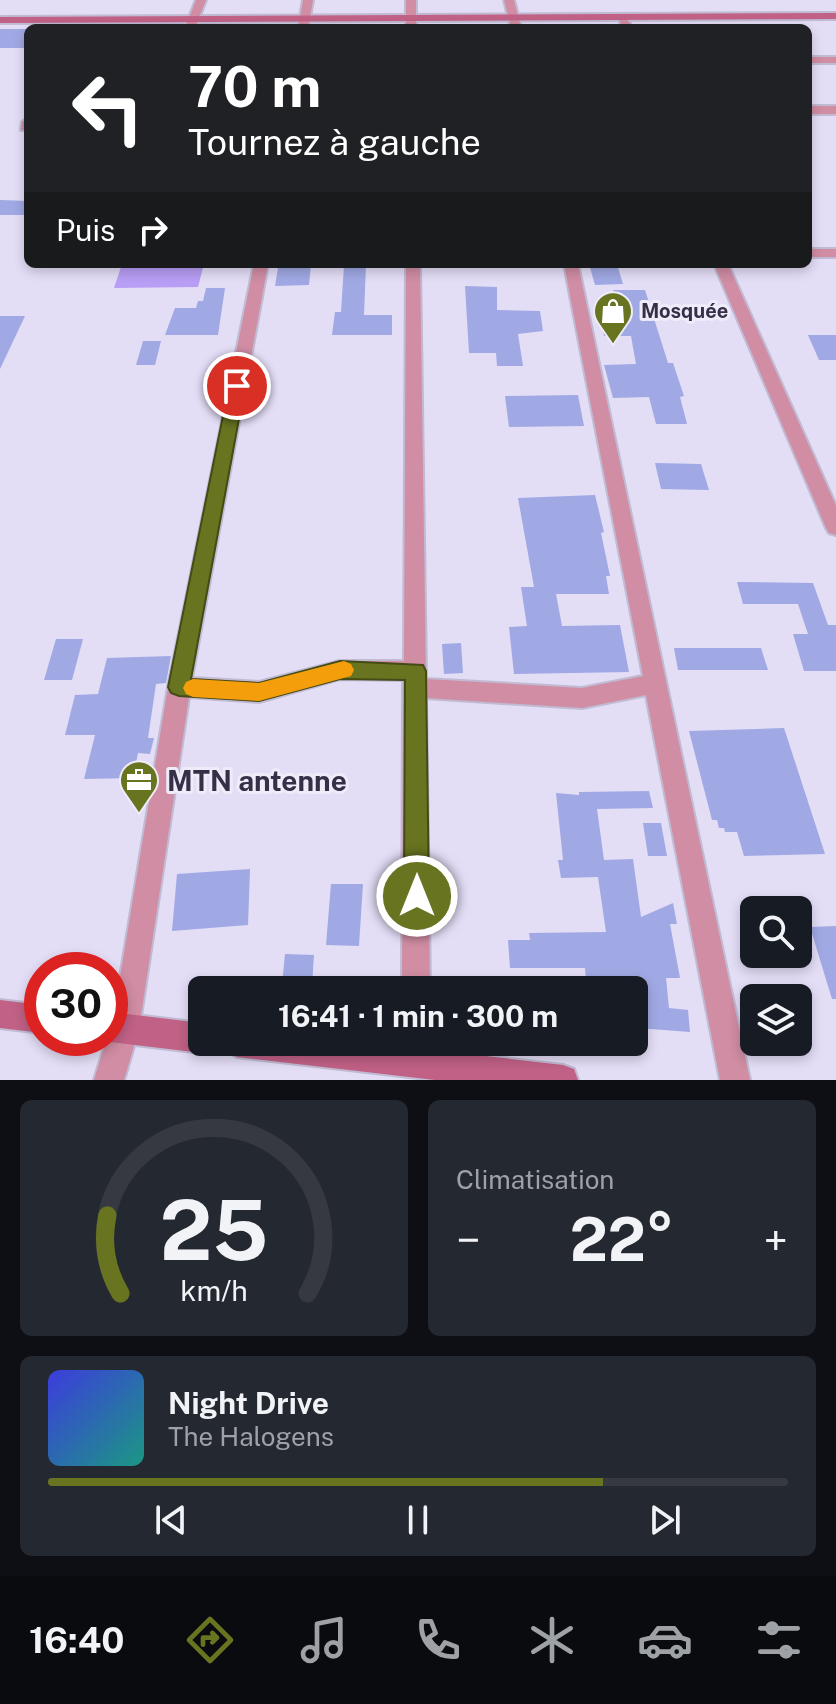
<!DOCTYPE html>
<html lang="fr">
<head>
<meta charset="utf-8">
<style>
  :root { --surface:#171b24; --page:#242831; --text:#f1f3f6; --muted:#9ea1a6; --line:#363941; --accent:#687420 }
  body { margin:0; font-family:"Public Sans",sans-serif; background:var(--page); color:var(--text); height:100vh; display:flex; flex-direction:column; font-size:30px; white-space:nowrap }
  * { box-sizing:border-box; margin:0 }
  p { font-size:26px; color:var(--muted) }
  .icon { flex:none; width:44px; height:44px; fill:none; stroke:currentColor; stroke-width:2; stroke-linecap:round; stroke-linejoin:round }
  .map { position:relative; height:1080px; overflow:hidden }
  .sheet { display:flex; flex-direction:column; gap:20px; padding:20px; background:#0d0f14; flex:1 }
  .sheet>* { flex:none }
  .guide { position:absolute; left:24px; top:24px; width:788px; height:244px; border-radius:12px; box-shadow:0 4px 12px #0003; background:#202124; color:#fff; overflow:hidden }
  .tools { position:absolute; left:740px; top:896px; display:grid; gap:16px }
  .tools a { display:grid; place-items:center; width:72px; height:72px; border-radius:12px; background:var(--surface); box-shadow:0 4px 12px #0003; font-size:40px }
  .speed { position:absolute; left:24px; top:952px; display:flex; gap:16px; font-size:40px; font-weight:700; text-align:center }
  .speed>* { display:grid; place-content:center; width:104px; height:104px; border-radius:50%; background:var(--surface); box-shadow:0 4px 12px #0003; line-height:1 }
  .speed .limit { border:12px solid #d22; background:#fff; color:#111 }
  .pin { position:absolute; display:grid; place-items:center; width:68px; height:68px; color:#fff; margin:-34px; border:4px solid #fff; border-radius:50%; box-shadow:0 2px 8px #0007 }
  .me { position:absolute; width:88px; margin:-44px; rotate:0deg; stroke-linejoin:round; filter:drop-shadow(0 0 6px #0008) }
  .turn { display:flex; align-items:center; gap:28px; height:168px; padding:0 32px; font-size:36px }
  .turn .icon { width:104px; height:104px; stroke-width:2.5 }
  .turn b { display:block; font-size:56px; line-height:68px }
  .then { display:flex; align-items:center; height:76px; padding:0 32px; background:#0003; gap:16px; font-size:30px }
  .big { font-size:60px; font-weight:700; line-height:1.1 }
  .sheet .card { flex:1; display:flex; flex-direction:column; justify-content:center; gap:12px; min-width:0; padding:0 28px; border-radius:12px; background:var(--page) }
  .sheet .dial { align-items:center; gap:0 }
  .dial svg { height:208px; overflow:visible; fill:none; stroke:var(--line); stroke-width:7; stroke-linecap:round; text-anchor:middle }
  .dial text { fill:var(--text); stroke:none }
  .song { display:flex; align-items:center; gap:24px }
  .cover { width:96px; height:96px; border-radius:12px; background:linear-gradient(135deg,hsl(240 70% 55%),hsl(170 70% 35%)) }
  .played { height:8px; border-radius:4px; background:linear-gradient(90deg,var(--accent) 75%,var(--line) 75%) }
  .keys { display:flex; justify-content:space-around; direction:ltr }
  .heat { display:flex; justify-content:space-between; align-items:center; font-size:44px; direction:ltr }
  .sheet .tiles { flex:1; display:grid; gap:20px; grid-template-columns:1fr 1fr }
  .card:last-child { grid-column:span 2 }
  .trip { position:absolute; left:188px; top:976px; width:460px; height:80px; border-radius:12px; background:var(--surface); box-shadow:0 4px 12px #0003; font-weight:700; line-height:80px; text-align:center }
  .menu { display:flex; height:128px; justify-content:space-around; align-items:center; background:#090b0e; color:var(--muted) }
  .menu .icon { width:56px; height:56px }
  .menu .active { color:var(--accent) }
  .menu b { font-size:36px; color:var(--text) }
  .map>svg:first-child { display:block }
  .green { fill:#b89ef5 }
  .building { fill:#a0a9e4 }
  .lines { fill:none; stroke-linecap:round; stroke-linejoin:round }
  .street-casing { stroke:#c0bad3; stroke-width:4 }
  .secondary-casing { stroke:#c0bad3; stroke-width:4 }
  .street { fill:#d08da4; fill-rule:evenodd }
  .secondary { fill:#c16186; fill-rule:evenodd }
  .route { fill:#687420; stroke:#444b15; stroke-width:2 }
  .slow { fill:#f59e0b }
  .labels { text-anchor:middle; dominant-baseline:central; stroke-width:6; stroke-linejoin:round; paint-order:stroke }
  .far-poi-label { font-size:20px; font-weight:bold; fill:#362f47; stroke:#efecf9; text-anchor:start }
  .near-poi-label { font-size:28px; font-weight:bold; fill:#362f47; stroke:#efecf9; text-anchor:start }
</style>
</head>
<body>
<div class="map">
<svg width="836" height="1080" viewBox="0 0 836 1080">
  <rect width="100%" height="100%" fill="#e3ddf6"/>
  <polygon class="green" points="122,264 204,264 198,287 114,288"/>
  <g class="building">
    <rect x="0" y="29" width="28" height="19"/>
    <polygon points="0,200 28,201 28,215 0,215"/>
    <polygon points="366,264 364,315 392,315 392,335 332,335 335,312 341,312 344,265"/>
    <polygon points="589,264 617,264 623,284 595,285"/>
    <polygon points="285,265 311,265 309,285 275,286 278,268 285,268"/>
    <polygon points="465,286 497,287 497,310 540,311 543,331 518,334 523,366 497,366 496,353 469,353"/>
    <polygon points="206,288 225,288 218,335 165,335 175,308 196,308 198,301 203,301"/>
    <polygon points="613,290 645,290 668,363 673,363 684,396 680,397 687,424 656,424 649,397 613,398 604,365 636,364 631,336 604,336 599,312 618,313"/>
    <polygon points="0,316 25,316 0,369"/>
    <polygon points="808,335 836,335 836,360 819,360"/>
    <polygon points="143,341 161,341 155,365 136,365"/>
    <polygon points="578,395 584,426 509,427 505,396"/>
    <polygon points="655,463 701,464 709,490 661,489"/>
    <polygon points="595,495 604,532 601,533 610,576 606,576 609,594 556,594 562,626 620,625 629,672 514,674 509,627 527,626 521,587 534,587 518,498"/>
    <polygon points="737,582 813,583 828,625 836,625 836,671 804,671 793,634 808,634 798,604 743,604"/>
    <polygon points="56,639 83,639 72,680 44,680"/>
    <polygon points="461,643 463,673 444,674 442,644"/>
    <polygon points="674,648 761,648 768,670 678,670"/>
    <polygon points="171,656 166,683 156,684 148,738 154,738 150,754 138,753 133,778 84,779 95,735 65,735 75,695 98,694 107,658"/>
    <polygon points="784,728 825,854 744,856 737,832 725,832 724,828 719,828 717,820 712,820 689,731"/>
    <polygon points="649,791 653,808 597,809 604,860 633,859 641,917 673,903 677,924 670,924 680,978 666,978 669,1008 688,1010 690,1032 637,1028 636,1007 648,1008 643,979 586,980 585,968 510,968 508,940 530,940 529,933 606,932 598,877 561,878 558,860 563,860 556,793 579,795 579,792"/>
    <polygon points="643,823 661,823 667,856 648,856"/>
    <polygon points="250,869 248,925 172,931 177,874"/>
    <polygon points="331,884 363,884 359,946 326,945"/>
    <polygon points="836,926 836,999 832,999 810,927"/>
    <polygon points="285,954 314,955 312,985 282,985"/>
  </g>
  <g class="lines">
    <defs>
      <g id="street">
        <polygon points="196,0 206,0 195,28 185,28"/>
        <polygon points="303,0 313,0 308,28 298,28"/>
        <rect x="406" y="0" width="10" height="28"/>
        <polygon points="504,0 514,0 521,28 511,28"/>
        <polygon points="617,16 625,16 633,28 623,28"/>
        <rect x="808" y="57" width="28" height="6"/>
        <rect x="808" y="106" width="28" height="8"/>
        <polygon points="28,118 28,130 21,130 22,122"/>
        <rect x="808" y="249" width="28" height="8"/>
        <polygon points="254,264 268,264 192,678 259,682 340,661 404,661 406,264 420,264 426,679 582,688 643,676 564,264 578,264 750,1080 720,1080 646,695 582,708 426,698 430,990 402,990 403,680 340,679 259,702 189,697 139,1029 124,1080 94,1080 107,1038 110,1038 168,687"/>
        <polygon points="714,264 728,264 836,506 836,535 829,533 826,528"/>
      </g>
      <g id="secondary">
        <polygon points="836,13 836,19 0,23 0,17"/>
        <polygon points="0,1000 42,1005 42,1033 0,1028"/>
        <polygon points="110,1012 202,1023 202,1042 215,1042 212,1048 202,1053 110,1042 101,1038 110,1038"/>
        <polygon points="222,1042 364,1042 563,1065 574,1069 578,1080 435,1080 237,1057 227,1052"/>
      </g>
    </defs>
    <use href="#street" class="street-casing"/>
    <use href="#secondary" class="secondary-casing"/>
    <use href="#street" class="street"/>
    <use href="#secondary" class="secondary"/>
  </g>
  <polygon class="route" points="237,381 245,386 191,679 259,683 340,661 423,665 426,671 429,896 425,904 417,908 408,904 404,896 405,680 340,679 259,701 179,696 171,693 168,687 229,386"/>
  <polygon class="slow" points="344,661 351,664 354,670 351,676 259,701 193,697 186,694 183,688 186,682 193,679 259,683"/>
  <defs>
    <symbol id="shop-pin" viewBox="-11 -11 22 30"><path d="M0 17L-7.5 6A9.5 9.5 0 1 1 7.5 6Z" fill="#687420" stroke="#efecf9"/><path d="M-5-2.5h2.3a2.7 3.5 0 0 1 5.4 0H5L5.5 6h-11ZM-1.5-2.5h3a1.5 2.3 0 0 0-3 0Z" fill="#fff"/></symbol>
    <symbol id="office-pin" viewBox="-11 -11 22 30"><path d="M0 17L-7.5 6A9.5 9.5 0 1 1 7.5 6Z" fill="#687420" stroke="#efecf9"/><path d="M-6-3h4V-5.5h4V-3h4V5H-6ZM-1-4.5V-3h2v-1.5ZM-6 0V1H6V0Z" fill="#fff"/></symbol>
  </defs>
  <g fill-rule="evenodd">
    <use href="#shop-pin" x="591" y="289" width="44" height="60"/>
    <use href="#office-pin" x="117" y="758" width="44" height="60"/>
  </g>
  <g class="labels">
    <g class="far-poi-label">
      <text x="641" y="311">Mosquée</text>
    </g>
    <g class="near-poi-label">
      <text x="167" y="780">MTN antenne</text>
    </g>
  </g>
</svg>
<div class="tools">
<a><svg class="icon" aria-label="search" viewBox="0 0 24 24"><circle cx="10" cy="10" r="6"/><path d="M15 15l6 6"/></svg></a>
<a><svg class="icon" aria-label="layers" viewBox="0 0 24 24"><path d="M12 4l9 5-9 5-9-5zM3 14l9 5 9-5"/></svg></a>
</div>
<div class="speed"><div class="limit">30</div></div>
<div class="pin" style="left:237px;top:386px;background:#d93025"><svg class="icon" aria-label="arrive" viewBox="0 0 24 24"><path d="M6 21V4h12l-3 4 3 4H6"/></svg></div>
<svg class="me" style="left:417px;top:896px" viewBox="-20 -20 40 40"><circle r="17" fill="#687420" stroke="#fff" stroke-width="3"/><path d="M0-11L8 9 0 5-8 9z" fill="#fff"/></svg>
<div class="trip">16:41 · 1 min · 300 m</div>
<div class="guide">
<div class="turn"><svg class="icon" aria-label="left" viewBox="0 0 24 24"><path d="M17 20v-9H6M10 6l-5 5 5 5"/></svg><div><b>70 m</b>Tournez à gauche</div></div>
<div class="then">Puis<svg class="icon" aria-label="right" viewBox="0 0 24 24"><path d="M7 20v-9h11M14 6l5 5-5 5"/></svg></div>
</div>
</div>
<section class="sheet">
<div class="tiles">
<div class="card dial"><svg viewBox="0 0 100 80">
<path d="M14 69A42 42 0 1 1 86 69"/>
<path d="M14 69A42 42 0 0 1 9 39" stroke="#687420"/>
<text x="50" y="56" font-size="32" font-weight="700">25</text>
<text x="50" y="72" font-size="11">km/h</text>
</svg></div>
<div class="card"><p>Climatisation</p>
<div class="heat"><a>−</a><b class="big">22°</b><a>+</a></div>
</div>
<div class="card">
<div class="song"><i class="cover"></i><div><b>Night Drive</b><p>The Halogens</p></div></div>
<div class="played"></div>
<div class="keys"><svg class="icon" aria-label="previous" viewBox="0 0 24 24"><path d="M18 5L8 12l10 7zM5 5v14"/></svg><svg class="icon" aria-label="pause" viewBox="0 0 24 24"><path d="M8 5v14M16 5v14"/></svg><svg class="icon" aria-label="next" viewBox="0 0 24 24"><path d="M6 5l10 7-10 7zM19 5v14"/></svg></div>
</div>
</div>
</section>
<nav class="menu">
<b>16:40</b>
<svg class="icon active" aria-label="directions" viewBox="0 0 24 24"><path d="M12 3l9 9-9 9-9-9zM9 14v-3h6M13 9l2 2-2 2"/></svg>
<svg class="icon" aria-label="music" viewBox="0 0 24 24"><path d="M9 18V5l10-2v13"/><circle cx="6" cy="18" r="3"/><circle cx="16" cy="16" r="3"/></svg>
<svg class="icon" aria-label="phone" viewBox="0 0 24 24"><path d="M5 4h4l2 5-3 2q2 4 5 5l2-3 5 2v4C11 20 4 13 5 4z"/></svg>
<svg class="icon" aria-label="climate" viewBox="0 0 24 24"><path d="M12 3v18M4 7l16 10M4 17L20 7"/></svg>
<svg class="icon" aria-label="car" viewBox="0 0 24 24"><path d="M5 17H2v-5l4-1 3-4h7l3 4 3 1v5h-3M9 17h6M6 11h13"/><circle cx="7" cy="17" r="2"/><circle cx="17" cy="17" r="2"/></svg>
<svg class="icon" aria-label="filters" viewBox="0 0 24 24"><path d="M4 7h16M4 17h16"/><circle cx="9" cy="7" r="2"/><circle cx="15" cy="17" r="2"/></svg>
</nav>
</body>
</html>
